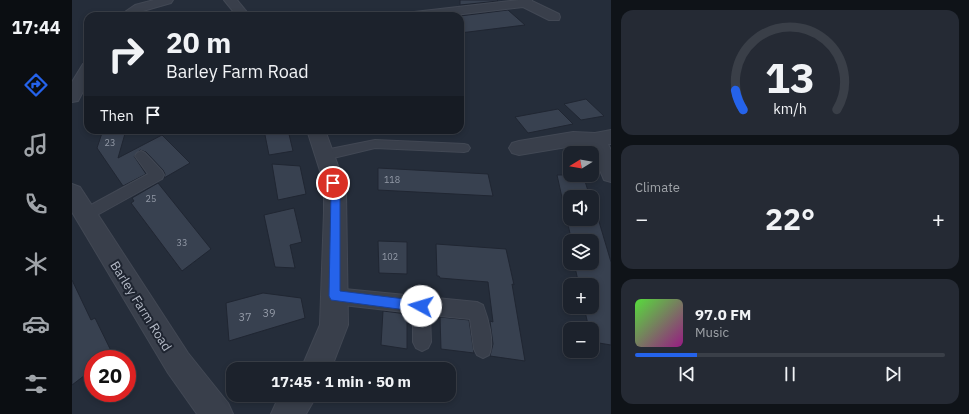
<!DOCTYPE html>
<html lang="en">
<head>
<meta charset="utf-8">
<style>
  :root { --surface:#1c222c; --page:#252a34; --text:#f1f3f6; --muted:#a0a4a9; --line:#3a3f48; --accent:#2563eb }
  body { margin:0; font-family:"IBM Plex Sans",sans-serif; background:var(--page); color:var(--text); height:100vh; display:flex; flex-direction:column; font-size:15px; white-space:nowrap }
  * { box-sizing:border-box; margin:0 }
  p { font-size:13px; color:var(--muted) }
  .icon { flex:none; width:22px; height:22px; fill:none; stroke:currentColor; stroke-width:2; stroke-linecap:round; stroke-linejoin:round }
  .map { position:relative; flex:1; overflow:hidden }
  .details { display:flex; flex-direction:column; gap:10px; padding:10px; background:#0f1318; width:358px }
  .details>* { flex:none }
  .hud { position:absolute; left:12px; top:12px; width:380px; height:122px; border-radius:12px; box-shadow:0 2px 6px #0003,0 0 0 1px var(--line); background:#1c222c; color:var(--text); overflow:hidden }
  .needle { width:26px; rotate:259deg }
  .fabs { position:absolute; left:491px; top:146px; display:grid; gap:8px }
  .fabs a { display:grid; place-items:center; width:36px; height:36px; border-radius:8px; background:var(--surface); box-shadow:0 2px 6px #0003,0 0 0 1px var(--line); font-size:20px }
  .speed { position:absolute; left:12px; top:350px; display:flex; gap:8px; font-size:20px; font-weight:700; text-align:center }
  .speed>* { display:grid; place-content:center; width:52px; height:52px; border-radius:50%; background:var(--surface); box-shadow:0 2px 6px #0003,0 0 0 1px var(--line); line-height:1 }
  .speed .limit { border:6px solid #d22; background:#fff; color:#111 }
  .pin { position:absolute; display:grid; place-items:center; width:34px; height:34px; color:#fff; margin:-17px; border:2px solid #fff; border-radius:50%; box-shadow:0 1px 4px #0007 }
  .me { position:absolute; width:44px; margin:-22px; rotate:276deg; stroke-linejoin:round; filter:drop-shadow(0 0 3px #0008) }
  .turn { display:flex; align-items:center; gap:14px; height:84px; padding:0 16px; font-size:18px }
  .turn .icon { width:52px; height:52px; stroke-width:2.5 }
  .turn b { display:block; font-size:28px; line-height:34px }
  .then { display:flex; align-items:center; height:38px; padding:0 16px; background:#0003; gap:8px; font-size:15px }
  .big { font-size:30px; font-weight:700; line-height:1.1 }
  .details .widget { flex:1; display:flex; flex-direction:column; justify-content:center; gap:6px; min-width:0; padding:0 14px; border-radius:12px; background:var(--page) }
  .details .dial { align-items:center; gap:0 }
  .dial svg { height:104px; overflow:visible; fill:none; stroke:var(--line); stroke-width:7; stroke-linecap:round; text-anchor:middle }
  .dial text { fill:var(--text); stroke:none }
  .song { display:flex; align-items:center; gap:12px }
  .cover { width:48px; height:48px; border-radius:6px; background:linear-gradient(135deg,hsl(110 70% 55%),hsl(310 70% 35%)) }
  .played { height:4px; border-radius:2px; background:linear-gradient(90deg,var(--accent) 20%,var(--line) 20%) }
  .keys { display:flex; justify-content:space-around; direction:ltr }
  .heat { display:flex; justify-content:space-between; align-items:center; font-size:22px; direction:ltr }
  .trip { position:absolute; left:154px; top:362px; width:230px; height:40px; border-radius:12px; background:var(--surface); box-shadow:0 2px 6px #0003,0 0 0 1px var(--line); font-weight:700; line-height:40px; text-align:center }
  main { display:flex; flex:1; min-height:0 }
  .dock { display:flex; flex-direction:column; width:72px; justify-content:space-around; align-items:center; background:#0b0e12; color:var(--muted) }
  .dock .icon { width:28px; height:28px }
  .dock .selected { color:var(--accent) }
  .dock b { font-size:18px; color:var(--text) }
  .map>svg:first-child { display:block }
  .building { fill:#384150; stroke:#202632 }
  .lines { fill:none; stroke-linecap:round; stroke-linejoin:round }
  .lane-casing { stroke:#424854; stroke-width:2 }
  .street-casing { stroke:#424854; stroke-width:2 }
  .lane { fill:#393f4b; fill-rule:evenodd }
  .street { fill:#393f4b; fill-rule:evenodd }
  .route { fill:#2563eb; stroke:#184099 }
  .labels { text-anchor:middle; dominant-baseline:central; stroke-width:4; stroke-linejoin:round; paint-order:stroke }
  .number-label { font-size:9px; fill:#939aa7 }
  .near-number-label { font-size:11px; fill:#939aa7 }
  .near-street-label { font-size:13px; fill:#b4bac6; stroke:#1e2430 }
</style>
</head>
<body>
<main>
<nav class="dock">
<b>17:44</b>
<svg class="icon selected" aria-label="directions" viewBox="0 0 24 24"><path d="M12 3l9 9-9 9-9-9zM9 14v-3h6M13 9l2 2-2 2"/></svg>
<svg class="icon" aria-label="music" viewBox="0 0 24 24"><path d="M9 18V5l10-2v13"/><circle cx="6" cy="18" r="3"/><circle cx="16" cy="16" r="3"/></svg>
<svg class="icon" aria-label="phone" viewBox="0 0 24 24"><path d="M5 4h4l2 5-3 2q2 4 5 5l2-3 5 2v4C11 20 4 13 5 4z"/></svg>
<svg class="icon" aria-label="climate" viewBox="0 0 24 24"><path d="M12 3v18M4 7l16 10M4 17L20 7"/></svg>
<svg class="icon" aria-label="car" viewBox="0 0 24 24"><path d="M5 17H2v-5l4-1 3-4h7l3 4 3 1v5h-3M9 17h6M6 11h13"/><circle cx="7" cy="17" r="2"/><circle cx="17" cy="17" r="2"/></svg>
<svg class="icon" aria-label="filters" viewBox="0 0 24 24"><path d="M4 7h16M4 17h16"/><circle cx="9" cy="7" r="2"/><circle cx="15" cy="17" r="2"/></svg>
</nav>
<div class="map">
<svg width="539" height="414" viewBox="0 0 539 414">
  <rect width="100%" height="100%" fill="#252d3a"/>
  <g class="building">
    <polygon points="388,0 425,0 426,1 388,5"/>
    <polygon points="436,10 453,25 388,33 388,16"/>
    <polygon points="514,99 532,116 509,120 492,104"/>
    <polygon points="486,109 501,124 456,133 443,117"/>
    <polygon points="31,130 54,130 46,158 90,135 118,163 92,178 93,174 91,170 74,152 68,150 62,156 74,174 51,186 25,148"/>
    <polygon points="192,130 216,130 221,151 197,155"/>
    <polygon points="200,164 228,166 234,194 206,200"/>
    <polygon points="306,168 416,174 421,196 306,190"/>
    <polygon points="485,175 511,175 518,197 498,197 498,219 520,219 520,198 539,262 539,345 521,342 520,329 517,329 512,307 520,307 520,285 507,285 502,263 520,263 520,241 498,241 498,248 496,237 499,238"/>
    <polygon points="86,183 139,249 110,271 59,203 62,201 60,198"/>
    <polygon points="222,208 230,242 218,245 223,268 203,267 192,215"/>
    <polygon points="306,241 335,242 335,274 307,273"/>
    <polygon points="364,244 434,249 442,285 440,284 453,361 418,356 421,344 418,321 421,322 416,282 368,278 367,276 365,276"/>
    <polygon points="0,280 19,320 23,318 43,359 21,359 21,369 0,385"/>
    <polygon points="191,293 229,298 233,318 157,341 154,303"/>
    <polygon points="311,311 335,314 335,349 309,345"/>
    <polygon points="368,317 397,320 402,353 369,349"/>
  </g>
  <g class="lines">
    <defs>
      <g id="lane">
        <polygon points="303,140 392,144 396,145 398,148 396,151 392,152 303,148 253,160 249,158 247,155 249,152 253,150"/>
        <polygon points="69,151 73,153 90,171 92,175 90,179 18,219 13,221 8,219 6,215 8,211 76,174 63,156 65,153"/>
        <path d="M 262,288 L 405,302 L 411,305 C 416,318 423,343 417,355 L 411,358 L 405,355 L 402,349 L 398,319 L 358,315 L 359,342 L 356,348 L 350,351 L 344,348 L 341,342 L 341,313 L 262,304 L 256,302 L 254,296 L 256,290 Z"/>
      </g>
      <g id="street">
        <polygon points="82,0 101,0 99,3 71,11 62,16 47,16 63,5"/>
        <polygon points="152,0 165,0 178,16 165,16"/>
        <polygon points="447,0 460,0 460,1 487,14 488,17 487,20 477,20 451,7 374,16 336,16 342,12"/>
        <polygon points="16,62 16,82 6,101 0,102 0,82 11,64"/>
        <polygon points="235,130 253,130 269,174 274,192 276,325 259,369 229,369 248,325 252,212 252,192 249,174"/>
        <polygon points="539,130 539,144 536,144 539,150 539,182 532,180 518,146 501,146 447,155 440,153 437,148 440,143 447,141 501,132 523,133"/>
        <polygon points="0,184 8,187 116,353 156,403 161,414 125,414 96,373 0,212"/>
        <polygon points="210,395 245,395 234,414 199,414 204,403"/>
      </g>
    </defs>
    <use href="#lane" class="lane-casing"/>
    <use href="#street" class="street-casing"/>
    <use href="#lane" class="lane"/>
    <use href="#street" class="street"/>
  </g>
  <polygon class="route" points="261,179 264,180 268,192 268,291 349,301 353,302 354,306 353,310 349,312 259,300 257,296 259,192 257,183"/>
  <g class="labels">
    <g class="number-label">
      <text x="38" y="142">23</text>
      <text x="320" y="179">118</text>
      <text x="79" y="198">25</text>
      <text x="110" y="242">33</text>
      <text x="318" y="256">102</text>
    </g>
    <g class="near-number-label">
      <text x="197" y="313">39</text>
      <text x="173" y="317">37</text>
    </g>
    <g class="near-street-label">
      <text transform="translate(69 306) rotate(58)">Barley Farm Road</text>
    </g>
  </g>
</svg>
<div class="fabs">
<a><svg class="needle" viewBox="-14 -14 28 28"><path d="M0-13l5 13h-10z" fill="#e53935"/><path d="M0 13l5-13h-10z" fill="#a0a4a9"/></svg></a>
<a><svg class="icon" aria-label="sound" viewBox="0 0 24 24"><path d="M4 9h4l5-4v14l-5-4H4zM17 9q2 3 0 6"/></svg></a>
<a><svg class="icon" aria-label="layers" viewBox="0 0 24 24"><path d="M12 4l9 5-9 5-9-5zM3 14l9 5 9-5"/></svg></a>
<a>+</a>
<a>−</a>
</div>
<div class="speed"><div class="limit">20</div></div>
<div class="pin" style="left:261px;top:183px;background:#d93025"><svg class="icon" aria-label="arrive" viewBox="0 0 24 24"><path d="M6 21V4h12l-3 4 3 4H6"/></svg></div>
<svg class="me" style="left:349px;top:306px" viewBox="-20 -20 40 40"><circle r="19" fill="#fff"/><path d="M0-13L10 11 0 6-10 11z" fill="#2563eb"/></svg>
<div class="trip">17:45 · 1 min · 50 m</div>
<div class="hud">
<div class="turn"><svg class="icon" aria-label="right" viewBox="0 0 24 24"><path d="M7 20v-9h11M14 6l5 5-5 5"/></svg><div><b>20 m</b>Barley Farm Road</div></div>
<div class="then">Then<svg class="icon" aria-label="arrive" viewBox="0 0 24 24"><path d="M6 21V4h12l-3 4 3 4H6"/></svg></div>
</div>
</div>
<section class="details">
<div class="widget dial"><svg viewBox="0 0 100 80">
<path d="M14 69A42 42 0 1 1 86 69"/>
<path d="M14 69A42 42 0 0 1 8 54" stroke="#2563eb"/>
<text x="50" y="56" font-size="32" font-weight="700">13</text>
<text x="50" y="72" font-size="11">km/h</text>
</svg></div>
<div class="widget"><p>Climate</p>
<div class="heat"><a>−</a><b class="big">22°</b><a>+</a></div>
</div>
<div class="widget">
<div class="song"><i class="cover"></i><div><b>97.0 FM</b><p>Music</p></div></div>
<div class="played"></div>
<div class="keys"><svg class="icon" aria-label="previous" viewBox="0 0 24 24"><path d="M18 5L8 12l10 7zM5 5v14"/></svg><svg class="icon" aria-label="pause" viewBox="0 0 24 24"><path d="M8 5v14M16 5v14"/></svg><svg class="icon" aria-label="next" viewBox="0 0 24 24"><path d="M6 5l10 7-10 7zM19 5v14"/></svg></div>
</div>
</section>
</main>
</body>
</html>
